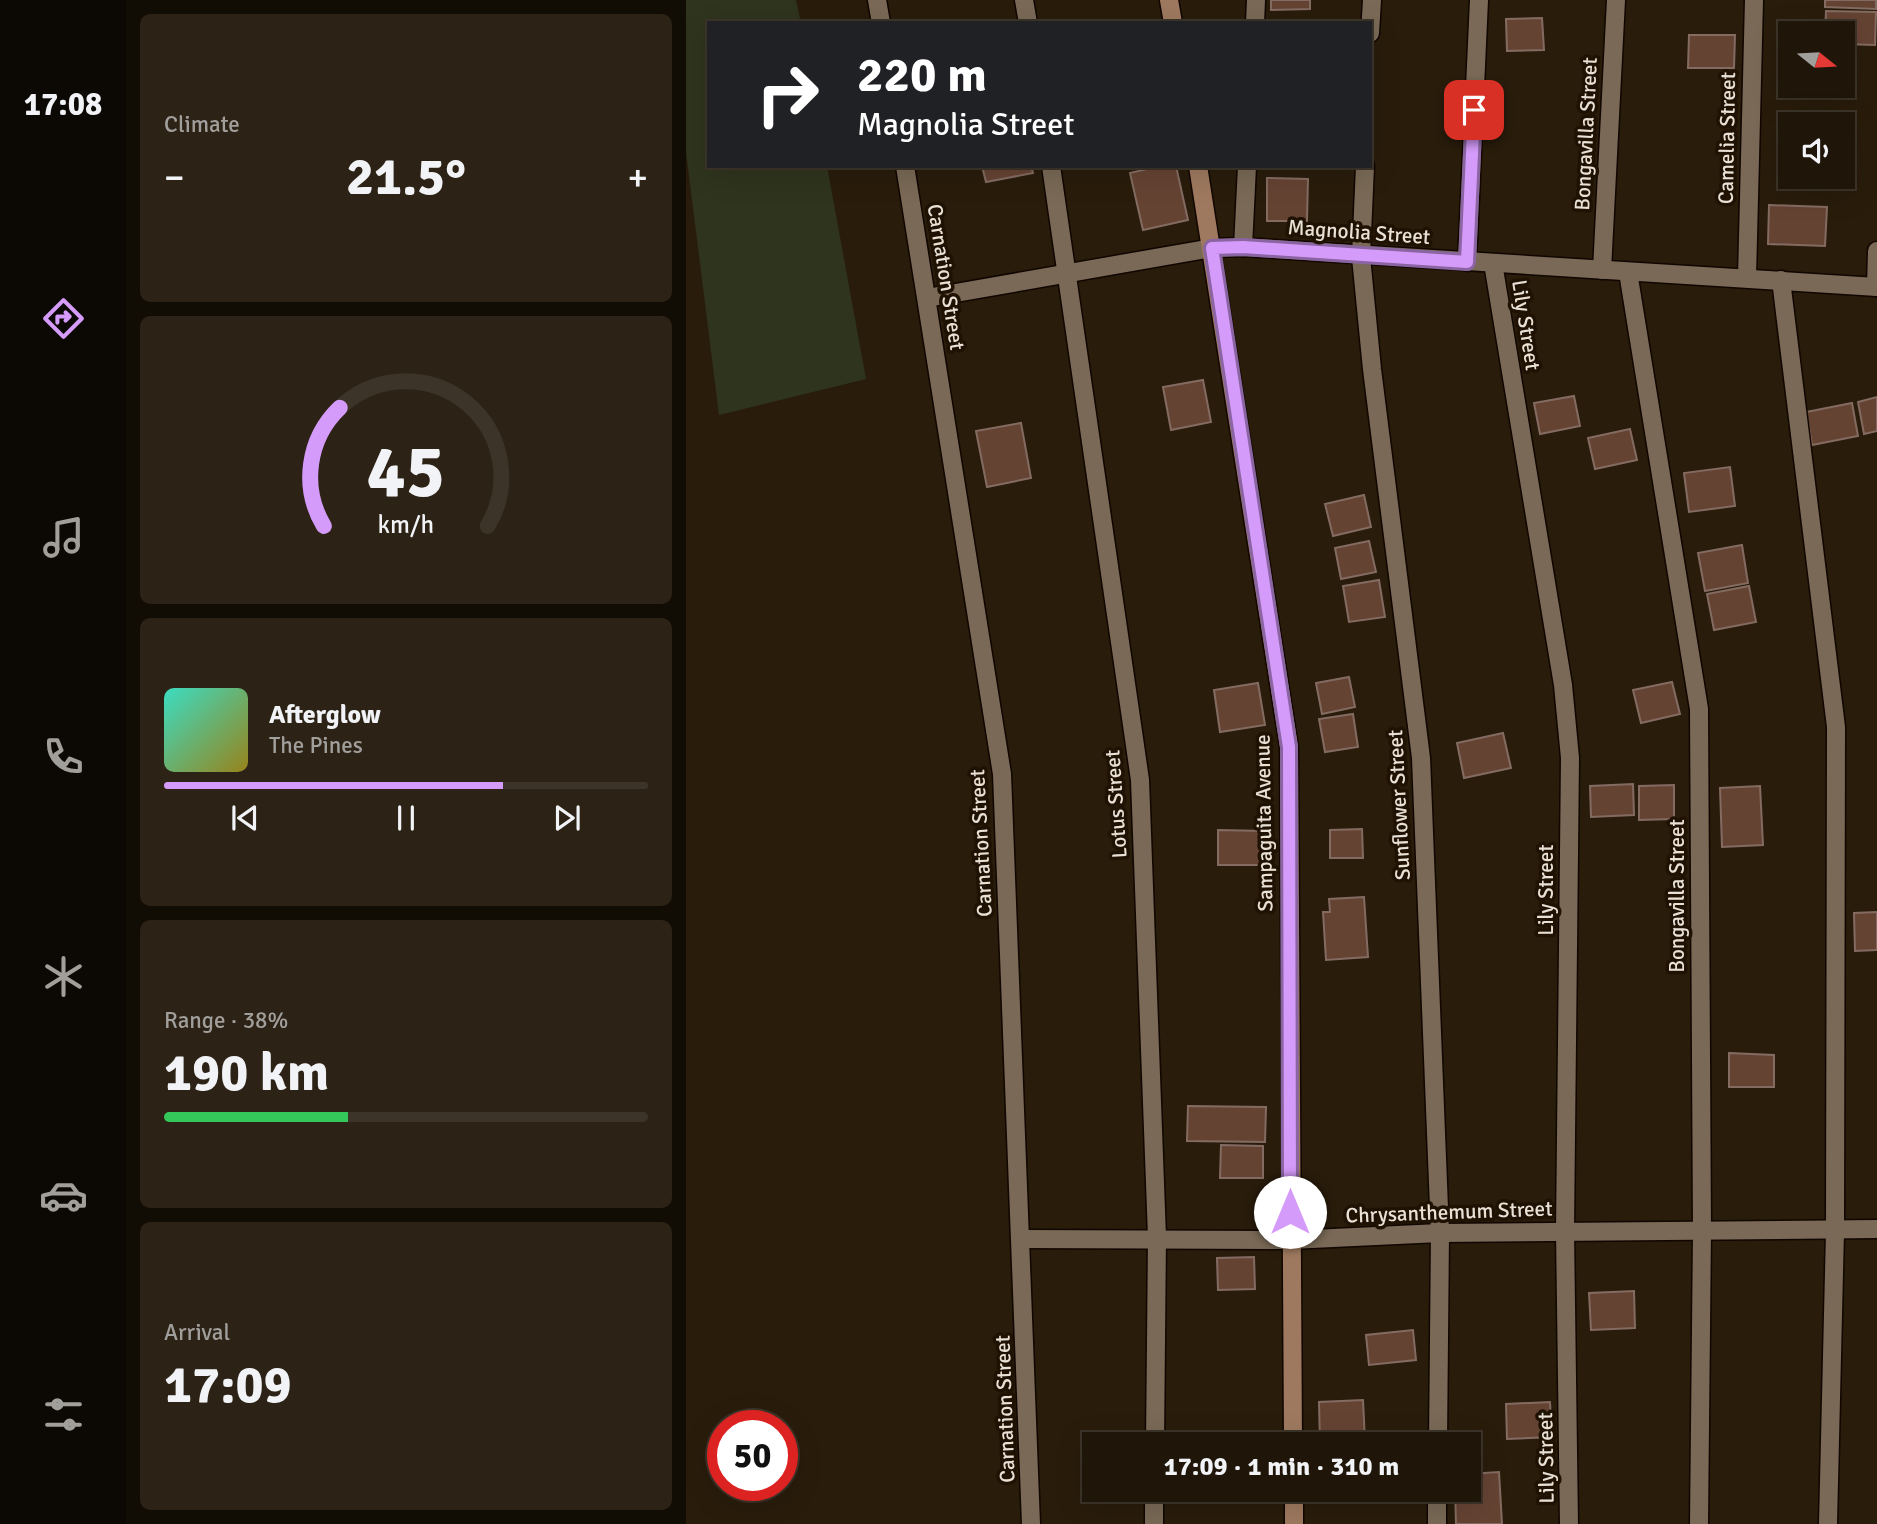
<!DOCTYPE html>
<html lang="en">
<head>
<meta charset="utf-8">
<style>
  :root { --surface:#1f1508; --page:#2c2216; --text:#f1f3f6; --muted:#a19f9c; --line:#3c3429; --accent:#d59bfa }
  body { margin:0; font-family:Signika,sans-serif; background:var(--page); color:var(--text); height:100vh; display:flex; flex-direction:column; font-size:26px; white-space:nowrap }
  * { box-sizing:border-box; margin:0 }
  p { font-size:23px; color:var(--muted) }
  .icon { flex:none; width:38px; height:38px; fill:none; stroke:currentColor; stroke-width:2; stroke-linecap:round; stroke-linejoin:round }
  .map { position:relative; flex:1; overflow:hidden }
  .side { display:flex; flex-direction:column; gap:14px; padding:14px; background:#110c04; width:560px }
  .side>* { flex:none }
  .top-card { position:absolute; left:21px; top:21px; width:665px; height:147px; border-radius:0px; box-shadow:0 7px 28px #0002,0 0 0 2px var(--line); background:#202124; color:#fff; overflow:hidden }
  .needle { width:46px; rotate:108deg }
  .controls { position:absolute; left:1092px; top:21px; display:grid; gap:14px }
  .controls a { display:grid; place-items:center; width:77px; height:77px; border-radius:0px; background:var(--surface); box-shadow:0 7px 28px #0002,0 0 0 2px var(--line); font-size:35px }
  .speed { position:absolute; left:21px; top:1410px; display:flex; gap:14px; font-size:35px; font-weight:700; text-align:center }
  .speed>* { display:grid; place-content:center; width:91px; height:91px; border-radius:50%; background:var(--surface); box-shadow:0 7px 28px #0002,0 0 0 2px var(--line); line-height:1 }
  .speed .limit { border:10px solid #d22; background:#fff; color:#111 }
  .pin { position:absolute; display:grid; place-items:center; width:60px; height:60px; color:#fff; margin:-30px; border-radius:14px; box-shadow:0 4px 10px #0006 }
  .me { position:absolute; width:77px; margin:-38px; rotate:0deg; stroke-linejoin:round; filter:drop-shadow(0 0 5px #0008) }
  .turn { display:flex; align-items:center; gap:24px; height:147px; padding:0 35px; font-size:32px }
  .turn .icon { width:91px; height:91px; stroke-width:2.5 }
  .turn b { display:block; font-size:49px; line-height:60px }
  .big { font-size:52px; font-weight:700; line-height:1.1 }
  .side .tile { flex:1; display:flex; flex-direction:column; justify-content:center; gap:10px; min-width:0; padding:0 24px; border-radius:10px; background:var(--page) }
  .side .dial { align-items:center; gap:0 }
  .dial svg { height:182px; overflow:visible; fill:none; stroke:var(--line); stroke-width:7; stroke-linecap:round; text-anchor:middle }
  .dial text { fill:var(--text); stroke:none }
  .song { display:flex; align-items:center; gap:21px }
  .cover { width:84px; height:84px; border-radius:10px; background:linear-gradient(135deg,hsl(170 70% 55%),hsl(50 70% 35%)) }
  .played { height:7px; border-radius:4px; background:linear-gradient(90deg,var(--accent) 70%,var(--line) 70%) }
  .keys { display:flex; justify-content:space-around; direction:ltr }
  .heat { display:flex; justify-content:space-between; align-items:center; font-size:38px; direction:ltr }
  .charge { height:10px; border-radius:5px; background:linear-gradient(90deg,#34c759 38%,var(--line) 0) }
  .trip { position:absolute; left:396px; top:1432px; width:399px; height:70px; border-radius:0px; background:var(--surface); box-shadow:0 7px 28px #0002,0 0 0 2px var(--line); font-weight:700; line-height:70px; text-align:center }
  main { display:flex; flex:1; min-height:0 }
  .tabs { display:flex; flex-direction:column; width:126px; justify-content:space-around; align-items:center; background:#0c0803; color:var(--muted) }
  .tabs .icon { width:49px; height:49px }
  .tabs .selected { color:var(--accent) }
  .tabs b { font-size:32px; color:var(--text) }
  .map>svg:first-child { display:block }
  .green { fill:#2f341e }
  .building { fill:#654333; stroke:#836b61; stroke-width:2 }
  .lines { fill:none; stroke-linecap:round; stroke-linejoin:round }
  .street-casing { stroke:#110600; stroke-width:21 }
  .secondary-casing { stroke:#110600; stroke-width:21 }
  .street { stroke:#796956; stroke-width:18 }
  .secondary { stroke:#9e795f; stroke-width:18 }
  .route-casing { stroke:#8a65a2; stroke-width:18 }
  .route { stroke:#d59bfa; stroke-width:12 }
  .labels { text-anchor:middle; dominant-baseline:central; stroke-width:7; stroke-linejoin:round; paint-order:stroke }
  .street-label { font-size:21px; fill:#e9e0d6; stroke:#1f1203 }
</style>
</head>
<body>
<main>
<nav class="tabs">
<b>17:08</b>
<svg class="icon selected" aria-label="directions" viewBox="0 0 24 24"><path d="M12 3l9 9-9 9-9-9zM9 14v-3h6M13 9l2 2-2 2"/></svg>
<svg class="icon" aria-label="music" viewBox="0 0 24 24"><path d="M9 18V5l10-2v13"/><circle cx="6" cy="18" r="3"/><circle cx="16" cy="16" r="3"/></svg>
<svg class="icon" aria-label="phone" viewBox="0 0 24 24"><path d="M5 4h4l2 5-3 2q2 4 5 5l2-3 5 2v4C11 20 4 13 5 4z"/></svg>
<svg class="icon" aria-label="climate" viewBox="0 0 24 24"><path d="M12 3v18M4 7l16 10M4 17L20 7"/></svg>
<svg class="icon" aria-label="car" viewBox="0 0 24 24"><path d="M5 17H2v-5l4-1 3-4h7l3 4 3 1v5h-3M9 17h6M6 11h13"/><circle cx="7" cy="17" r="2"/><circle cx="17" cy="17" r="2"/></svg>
<svg class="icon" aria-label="filters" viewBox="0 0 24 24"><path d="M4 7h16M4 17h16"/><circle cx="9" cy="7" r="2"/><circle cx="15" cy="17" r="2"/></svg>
</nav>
<section class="side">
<div class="tile"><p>Climate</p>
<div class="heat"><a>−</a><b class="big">21.5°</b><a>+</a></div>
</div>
<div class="tile dial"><svg viewBox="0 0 100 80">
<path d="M14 69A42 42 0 1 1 86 69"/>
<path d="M14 69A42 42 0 0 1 21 17" stroke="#d59bfa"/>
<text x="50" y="56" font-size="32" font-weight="700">45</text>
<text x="50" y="72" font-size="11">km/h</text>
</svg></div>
<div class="tile">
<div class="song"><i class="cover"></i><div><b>Afterglow</b><p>The Pines</p></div></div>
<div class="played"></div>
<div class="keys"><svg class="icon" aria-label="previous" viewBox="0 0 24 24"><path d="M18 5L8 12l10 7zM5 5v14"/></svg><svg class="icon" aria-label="pause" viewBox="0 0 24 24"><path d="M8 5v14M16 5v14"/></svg><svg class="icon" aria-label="next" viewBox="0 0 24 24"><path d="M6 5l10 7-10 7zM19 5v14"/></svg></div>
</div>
<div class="tile"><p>Range · 38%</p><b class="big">190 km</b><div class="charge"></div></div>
<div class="tile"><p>Arrival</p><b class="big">17:09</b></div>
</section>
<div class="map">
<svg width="1191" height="1524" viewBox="0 0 1191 1524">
  <rect width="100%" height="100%" fill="#291c0b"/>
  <polygon class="green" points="0,0 110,0 115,23 23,23 23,166 141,166 180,379 33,415 0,152"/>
  <g class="building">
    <polygon points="585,0 624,0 624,9 585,10"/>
    <polygon points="1139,0 1190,0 1190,9 1139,7"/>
    <polygon points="1140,11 1190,12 1189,45 1157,44 1157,33 1139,33"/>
    <polygon points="856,18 858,50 821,51 820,19"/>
    <polygon points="1003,35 1049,35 1048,68 1002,68"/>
    <polygon points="296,166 345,166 347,173 300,182"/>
    <polygon points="474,166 490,166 502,220 457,230 444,173"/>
    <polygon points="581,178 622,179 621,221 581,221"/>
    <polygon points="1083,205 1141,207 1139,246 1082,244"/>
    <polygon points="517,380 525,422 485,430 477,387"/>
    <polygon points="888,396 894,426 854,434 848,403"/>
    <polygon points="1191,397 1191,431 1178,434 1172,402"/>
    <polygon points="1166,403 1172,436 1126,445 1120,412"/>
    <polygon points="335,423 345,478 301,487 290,431"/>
    <polygon points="944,429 951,460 909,469 902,438"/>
    <polygon points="1044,467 1049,506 1003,512 998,473"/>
    <polygon points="678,495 685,527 647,536 639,504"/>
    <polygon points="683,541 690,572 655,579 649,548"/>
    <polygon points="1056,545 1062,583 1019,591 1012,553"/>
    <polygon points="693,580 699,617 663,622 657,586"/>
    <polygon points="1063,586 1070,622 1028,630 1021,594"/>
    <polygon points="663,677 669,707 636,714 630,683"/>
    <polygon points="986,682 994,714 955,723 947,690"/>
    <polygon points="572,683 579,725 534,732 528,690"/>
    <polygon points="667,714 672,747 639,752 633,719"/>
    <polygon points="817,733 825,768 778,778 771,743"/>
    <polygon points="947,784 948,815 905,817 904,786"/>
    <polygon points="988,785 988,819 953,820 953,786"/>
    <polygon points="1074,786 1077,845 1036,847 1034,788"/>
    <polygon points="676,829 677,858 644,858 644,830"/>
    <polygon points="532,830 580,831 580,865 532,865"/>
    <polygon points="678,897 682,957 640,960 637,912 644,912 643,899"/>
    <polygon points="1191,912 1191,950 1169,951 1168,913"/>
    <polygon points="1043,1053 1088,1055 1088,1087 1043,1087"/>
    <polygon points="502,1106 580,1107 579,1142 501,1141"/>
    <polygon points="535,1145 577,1146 577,1178 534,1178"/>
    <polygon points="568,1257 569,1289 532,1290 531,1258"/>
    <polygon points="948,1291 949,1328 905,1330 903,1293"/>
    <polygon points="727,1330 730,1360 683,1365 680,1335"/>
    <polygon points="677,1400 679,1441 634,1443 633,1402"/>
    <polygon points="864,1402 866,1437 821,1439 820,1404"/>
    <polygon points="813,1472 816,1524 770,1524 769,1489 782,1489 782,1474"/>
  </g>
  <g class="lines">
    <defs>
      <g id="street">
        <polyline points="191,0 195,23"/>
        <polyline points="338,0 342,23"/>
        <polyline points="569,23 570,0"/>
        <polyline points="684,33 686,0"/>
        <polyline points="219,166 316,774 345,1524"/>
        <polyline points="365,166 454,780 471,1237 469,1444"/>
        <polyline points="679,166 675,257 686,369 735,758 754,1233 752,1444"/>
        <polyline points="557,247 561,166"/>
        <polyline points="781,262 793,0"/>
        <polyline points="807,263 877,685 884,758 879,1231 883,1524"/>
        <polyline points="916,270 930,0"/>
        <polyline points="942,272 1013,709 1016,1231 1013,1524"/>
        <polyline points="1061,277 1068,0"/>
        <polyline points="1095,280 1150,727 1149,1231 1142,1524"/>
        <polyline points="1190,287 1191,251"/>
        <polyline points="241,298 526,248 557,247 1191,287"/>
        <polyline points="336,1239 604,1240 754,1233 1191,1229"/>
        <polyline points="468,1524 468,1489"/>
        <polyline points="751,1524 751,1489"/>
      </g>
      <g id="secondary">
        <polyline points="483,0 487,23"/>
        <polyline points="512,166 603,747 607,1444"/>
        <polyline points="608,1489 608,1524"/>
      </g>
    </defs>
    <use href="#street" class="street-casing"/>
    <use href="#secondary" class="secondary-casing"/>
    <use href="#street" class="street"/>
    <use href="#secondary" class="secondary"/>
  </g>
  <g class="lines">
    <defs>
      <polyline id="route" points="604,1212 603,747 526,248 557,247 781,262 788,110"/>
    </defs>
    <use href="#route" class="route-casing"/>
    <use href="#route" class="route"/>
  </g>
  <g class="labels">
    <g class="street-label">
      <text transform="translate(900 134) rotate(-87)">Bongavilla Street</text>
      <text transform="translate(1041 138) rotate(-89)">Camelia Street</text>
      <text transform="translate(673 232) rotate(4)">Magnolia Street</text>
      <text transform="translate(260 277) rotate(81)">Carnation Street</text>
      <text transform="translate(840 325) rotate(81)">Lily Street</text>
      <text transform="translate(430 804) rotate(-94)">Lotus Street</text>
      <text transform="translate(713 805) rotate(-93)">Sunflower Street</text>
      <text transform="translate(578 823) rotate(-91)">Sampaguita Avenue</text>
      <text transform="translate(295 843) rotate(-93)">Carnation Street</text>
      <text transform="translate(860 890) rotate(-90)">Lily Street</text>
      <text transform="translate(991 896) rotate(-90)">Bongavilla Street</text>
      <text transform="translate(763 1212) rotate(-2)">Chrysanthemum Street</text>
      <text transform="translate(319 1409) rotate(-92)">Carnation Street</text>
      <text transform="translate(860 1458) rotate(-91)">Lily Street</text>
    </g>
  </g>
</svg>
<div class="controls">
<a><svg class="needle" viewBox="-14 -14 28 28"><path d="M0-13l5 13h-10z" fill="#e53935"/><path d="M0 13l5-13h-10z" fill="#a19f9c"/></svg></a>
<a><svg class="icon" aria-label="sound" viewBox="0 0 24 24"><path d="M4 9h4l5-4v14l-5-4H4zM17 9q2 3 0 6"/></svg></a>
</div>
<div class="speed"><div class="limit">50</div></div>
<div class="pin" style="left:788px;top:110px;background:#d93025"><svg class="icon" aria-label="arrive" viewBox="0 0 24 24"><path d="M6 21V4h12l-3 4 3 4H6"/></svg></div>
<svg class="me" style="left:604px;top:1212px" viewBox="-20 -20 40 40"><circle r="19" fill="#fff"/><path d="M0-13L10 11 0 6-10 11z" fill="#d59bfa"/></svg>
<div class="trip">17:09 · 1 min · 310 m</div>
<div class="top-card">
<div class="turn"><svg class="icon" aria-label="right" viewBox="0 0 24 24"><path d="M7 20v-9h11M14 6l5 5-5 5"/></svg><div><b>220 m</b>Magnolia Street</div></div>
</div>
</div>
</main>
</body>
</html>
